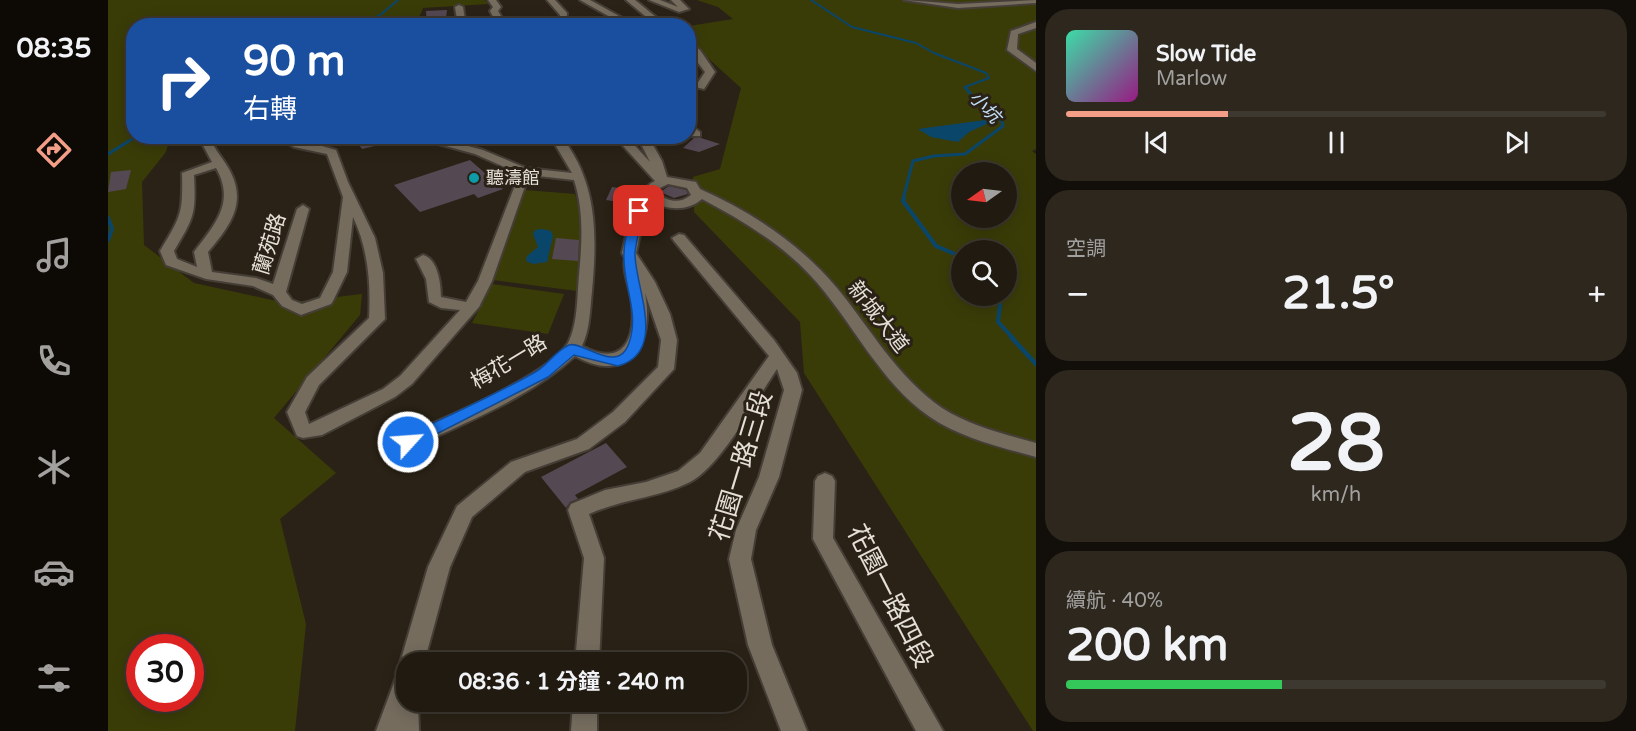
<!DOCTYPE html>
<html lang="zh-TW">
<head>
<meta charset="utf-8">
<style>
  :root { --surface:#201a10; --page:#2d271e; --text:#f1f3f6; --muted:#a2a19f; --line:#3d3830; --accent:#f49e87 }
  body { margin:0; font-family:"Varela Round","Noto Sans TC",sans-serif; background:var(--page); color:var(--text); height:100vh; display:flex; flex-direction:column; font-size:22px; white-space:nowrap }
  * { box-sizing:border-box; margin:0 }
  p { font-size:20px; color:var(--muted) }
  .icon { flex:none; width:33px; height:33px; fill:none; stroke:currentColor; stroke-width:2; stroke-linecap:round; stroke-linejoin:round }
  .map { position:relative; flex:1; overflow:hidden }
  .side { display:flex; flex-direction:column; gap:9px; padding:9px; background:#120e09; width:600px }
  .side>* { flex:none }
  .banner { position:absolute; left:18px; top:18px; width:570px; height:126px; border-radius:24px; box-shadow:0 3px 15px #0003,0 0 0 2px var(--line); background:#1a4fa0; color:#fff; overflow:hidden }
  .needle { width:39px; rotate:256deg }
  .fabs { position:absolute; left:843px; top:162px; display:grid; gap:12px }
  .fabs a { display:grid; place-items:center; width:66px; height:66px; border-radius:50%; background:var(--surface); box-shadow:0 3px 15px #0003,0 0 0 2px var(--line); font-size:30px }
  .speed { position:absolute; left:18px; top:634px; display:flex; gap:12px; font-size:30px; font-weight:700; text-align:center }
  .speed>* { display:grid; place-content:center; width:78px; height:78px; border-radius:50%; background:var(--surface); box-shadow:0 3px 15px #0003,0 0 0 2px var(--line); line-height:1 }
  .speed .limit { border:9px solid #d22; background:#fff; color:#111 }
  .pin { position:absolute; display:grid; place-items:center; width:51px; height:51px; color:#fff; margin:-26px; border-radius:12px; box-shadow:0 3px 9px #0006 }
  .me { position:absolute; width:66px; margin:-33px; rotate:64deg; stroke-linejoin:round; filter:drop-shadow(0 0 4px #0008) }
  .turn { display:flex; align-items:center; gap:21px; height:126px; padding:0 18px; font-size:27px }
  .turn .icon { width:78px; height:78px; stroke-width:2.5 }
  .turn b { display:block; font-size:42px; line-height:51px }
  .big { font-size:45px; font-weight:700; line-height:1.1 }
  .side .widget { flex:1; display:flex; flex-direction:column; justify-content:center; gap:9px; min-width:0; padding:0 21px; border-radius:24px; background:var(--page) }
  .side .dial { align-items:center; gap:0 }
  .dial b { font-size:78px; line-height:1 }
  .song { display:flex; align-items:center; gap:18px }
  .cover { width:72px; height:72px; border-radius:9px; background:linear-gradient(135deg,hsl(160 70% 55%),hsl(310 70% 35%)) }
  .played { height:6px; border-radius:3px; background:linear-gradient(90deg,var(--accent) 30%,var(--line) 30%) }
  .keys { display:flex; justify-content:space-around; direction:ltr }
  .heat { display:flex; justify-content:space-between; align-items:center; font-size:33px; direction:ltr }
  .charge { height:9px; border-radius:4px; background:linear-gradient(90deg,#34c759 40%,var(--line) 0) }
  .trip { position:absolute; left:288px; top:652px; width:351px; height:60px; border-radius:24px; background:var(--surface); box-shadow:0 3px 15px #0003,0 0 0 2px var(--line); font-weight:700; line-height:60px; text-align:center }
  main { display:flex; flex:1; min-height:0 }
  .tabs { display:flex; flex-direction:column; width:108px; justify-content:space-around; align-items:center; background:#0d0a06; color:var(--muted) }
  .tabs .icon { width:42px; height:42px }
  .tabs .on { color:var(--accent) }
  .tabs b { font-size:27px; color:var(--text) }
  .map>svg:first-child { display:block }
  .green { fill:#3a3c08; fill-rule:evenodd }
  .water { fill:#0a466a }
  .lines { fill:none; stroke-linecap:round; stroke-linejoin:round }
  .stream-far3 { stroke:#0a466a; stroke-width:2 }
  .stream-far2 { stroke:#0a466a; stroke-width:3 }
  .stream-far1 { stroke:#0a466a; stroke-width:4 }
  .stream { stroke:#0a466a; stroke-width:4.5 }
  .building { fill:#544853 }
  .minor-casing { stroke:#453e36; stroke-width:4 }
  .minor { fill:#756c5e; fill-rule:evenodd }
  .route { fill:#1a73e8; stroke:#114b97; stroke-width:1.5 }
  .culture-dot { fill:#0f9aa8; stroke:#2a2216; stroke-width:2 }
  .labels { text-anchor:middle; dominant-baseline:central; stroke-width:6; stroke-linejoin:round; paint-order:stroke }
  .far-water-label { font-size:18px; font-style:italic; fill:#c2e0f8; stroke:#2a2216 }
  .far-poi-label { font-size:18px; fill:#e5e0d8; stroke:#2a2216; text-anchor:start }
  .street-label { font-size:21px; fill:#e5e0d8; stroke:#2a2216 }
  .near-street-label { font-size:26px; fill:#e5e0d8; stroke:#2a2216 }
</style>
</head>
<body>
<main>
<nav class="tabs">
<b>08:35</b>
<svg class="icon on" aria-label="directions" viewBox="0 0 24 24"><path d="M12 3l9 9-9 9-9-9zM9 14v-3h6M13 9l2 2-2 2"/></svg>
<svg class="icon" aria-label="music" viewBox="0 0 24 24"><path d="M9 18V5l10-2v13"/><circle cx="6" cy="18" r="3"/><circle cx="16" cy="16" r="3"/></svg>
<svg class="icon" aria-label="phone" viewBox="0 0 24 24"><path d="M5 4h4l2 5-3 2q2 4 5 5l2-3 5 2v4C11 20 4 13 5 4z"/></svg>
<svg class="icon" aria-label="climate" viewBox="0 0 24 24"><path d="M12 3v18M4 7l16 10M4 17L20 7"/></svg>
<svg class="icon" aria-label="car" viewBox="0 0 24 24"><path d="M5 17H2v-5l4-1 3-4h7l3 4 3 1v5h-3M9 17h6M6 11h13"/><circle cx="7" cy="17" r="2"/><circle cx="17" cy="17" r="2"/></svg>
<svg class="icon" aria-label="filters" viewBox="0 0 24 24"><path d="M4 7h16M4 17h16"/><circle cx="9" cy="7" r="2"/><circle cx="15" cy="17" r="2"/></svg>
</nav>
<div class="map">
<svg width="928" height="731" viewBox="0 0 928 731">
  <rect width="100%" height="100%" fill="#2a2216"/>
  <g class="green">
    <path d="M 0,0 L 377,0 L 380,4 L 315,8 L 308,25 L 26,26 L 26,136 L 62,137 L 58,152 L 34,182 L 36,245 L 86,283 L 178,303 L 254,294 L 252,315 L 166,418 L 228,473 L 172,519 L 198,624 L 187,731 L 0,731 ZM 32,648 L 82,648 L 82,699 L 32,699 Z"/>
    <path d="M 589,0 L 928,0 L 928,149 L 924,151 L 928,154 L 928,731 L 925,731 L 696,373 L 692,322 L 586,212 L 585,177 L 612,169 L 633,88 L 581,41 L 581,26 L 625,19 L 610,7 ZM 854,172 L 898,172 L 898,218 L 854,218 ZM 854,250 L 898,250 L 898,296 L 854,296 Z"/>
    <polygon points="417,190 467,194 476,226 469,291 385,280"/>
    <polygon points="384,284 456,294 440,334 364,323"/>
  </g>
  <g class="water">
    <polygon points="877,120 881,123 861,132 850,142 823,137 810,129"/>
    <polygon points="434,229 443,231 445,236 439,262 425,264 418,261 419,256 430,247 425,234 427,230"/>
  </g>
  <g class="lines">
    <g class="stream-far3">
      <polyline points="703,0 744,27 808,43 826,53 878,73 881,78 857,87 858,89"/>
      <polyline points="232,26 271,16 290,0"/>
    </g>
    <g class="stream-far2">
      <polyline points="0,154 29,136"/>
      <polyline points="795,199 805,161 826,156 857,154 895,126 894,121 876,111 857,87"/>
    </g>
    <g class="stream-far1">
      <polyline points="796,198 795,201 828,246 854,257"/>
      <polyline points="0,218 4,229 0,240"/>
      <polyline points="893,296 890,322 905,338"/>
    </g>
    <polyline class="stream" points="903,337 928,364"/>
  </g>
  <g class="building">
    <polygon points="339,10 337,26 319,26 318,11"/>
    <polygon points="245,136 288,136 288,141 254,149"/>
    <polygon points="586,138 593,138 612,144 591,152 575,148"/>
    <polygon points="362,160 395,189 370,198 366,194 312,212 286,185"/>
    <polygon points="23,170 18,189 0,192 3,172"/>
    <polygon points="561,186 578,190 580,194 566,198 552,192"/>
    <polygon points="504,187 532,191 525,204 498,200"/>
    <polygon points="448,238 471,240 470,261 444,259"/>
    <polygon points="498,443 519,467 467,495 470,499 462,502 458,508 433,477"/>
  </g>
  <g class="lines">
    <defs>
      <g id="minor">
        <polygon points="380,0 388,0 393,7 390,11 399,26 390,26 382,11 385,7"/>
        <polygon points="439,0 447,0 459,13 458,26 450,26 452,15"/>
        <polygon points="472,0 482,0 529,26 518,26"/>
        <polygon points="518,0 527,0 559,26 549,26"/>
        <polygon points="541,0 552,0 570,7 563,0 572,0 581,9 571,12"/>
        <polygon points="796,0 850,4 928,0 928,3 850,8"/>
        <polygon points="351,5 355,7 358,26 350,26 347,7"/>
        <polygon points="928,22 928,28 910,34 909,49 928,63 928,71 899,50 903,31"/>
        <polygon points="580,42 592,50 607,72 596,89 587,87 597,72 580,50"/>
        <polygon points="580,123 592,132 592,136 584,136 580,133"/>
        <path d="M 90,136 L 101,136 C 106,150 117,160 123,173 C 139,205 120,228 100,252 L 104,272 L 148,278 L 165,284 L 189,209 L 195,205 L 201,209 L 178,292 L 184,300 L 194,304 L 212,298 L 225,272 L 235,197 L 219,154 L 186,147 L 169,136 C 188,136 209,145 228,150 L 240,182 L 267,238 L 275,273 L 277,319 L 211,385 L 197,412 L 201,424 L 275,389 L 292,376 L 352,310 L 333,308 L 321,302 L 318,279 L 308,259 L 315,255 C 330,259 333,284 333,297 L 358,302 L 370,281 L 406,188 L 410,173 L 367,154 L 301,136 L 322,136 L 375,150 L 418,168 L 464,173 L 442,136 L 453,136 C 490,183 489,235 484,291 C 482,310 482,329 474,346 C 513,367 528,342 524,304 C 523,290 514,272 517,258 L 514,253 C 520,230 524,192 547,181 L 506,136 L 518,136 L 542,162 L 529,136 L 540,136 L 554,161 L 559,177 L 588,182 L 592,189 C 644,212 692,244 729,288 C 762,328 789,377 834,408 C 862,426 896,434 928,443 L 928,457 C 892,447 853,438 822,417 C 770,381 744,320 702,275 C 671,242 633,220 594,199 C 579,212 559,210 543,201 L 537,211 L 528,253 L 547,282 L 562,314 L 569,340 L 566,369 L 517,422 L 481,449 L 417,472 L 364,517 L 342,567 L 316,663 L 298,663 L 298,702 L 310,702 L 311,731 L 268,731 L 290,672 L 295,669 L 292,663 L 320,567 L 349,506 L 403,462 L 469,439 L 505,412 L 550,367 L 553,340 L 537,293 C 547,344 520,386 467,356 C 421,398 362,420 306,447 L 294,447 L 291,442 L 294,437 C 331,420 441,376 460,343 C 470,324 469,296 471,275 C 474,243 476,211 466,180 L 421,175 L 384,281 L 371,307 L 304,384 L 287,397 L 214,435 L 195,438 L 189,436 L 179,412 L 199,377 L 261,318 C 263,284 260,248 245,217 L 239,272 L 225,301 L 223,304 L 193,315 L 174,306 L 165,295 L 145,286 L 98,279 L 58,265 L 52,251 C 73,216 75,214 74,173 L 104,162 ZM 108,168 C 128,203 106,225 86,252 L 89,267 L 69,259 L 66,251 C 86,217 88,215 86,175 ZM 560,184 L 579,188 L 583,195 C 572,204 560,202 549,193 L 550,189 Z"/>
        <path d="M 571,234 L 576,235 L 666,340 L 689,373 L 694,390 L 671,477 L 648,530 L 643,559 L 664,645 L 699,731 L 673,731 L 640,645 L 621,559 L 628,530 L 651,477 L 676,390 L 669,369 C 649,398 613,466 582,482 C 550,498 514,499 481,514 L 496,558 L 491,663 L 467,663 L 476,558 L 460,510 L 463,504 L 497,490 L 538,482 L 570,471 L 592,453 L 661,356 L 566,241 L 564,238 Z"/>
        <polygon points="717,473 724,476 727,481 725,538 835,731 808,731 705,539 707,481 710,476"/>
        <polygon points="465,702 489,702 489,731 463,731"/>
      </g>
    </defs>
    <use href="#minor" class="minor-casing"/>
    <use href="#minor" class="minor"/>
  </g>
  <path class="route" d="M 527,209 L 536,211 C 533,224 528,239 527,253 C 526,285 561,352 510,366 L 466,355 L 440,377 L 305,446 L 294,446 L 292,442 L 294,438 C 339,416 386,396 429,371 C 440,364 449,350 461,345 C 474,340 510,376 521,343 C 532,311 514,285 516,253 C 516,240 522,220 527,209 Z"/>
  <circle class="culture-dot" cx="366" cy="178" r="6"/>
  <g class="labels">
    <g class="far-water-label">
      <text transform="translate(877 107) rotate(46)">小坑</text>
    </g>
    <g class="far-poi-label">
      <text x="378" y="178">聽濤館</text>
    </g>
    <g class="street-label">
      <text transform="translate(162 244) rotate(-73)">蘭苑路</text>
      <text transform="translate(770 317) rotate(52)">新城大道</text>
      <text transform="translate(401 362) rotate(-31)">梅花一路</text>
    </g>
    <g class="near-street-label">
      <text transform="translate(633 466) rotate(-73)">花園一路三段</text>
      <text transform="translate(782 596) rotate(63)">花園一路四段</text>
    </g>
  </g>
</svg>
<div class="fabs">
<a><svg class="needle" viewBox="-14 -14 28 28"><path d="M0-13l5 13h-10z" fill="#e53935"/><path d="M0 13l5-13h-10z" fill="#a2a19f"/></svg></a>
<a><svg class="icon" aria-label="search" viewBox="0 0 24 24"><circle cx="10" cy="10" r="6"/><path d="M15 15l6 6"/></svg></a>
</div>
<div class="speed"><div class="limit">30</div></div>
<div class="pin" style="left:531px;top:211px;background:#d93025"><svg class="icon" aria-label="arrive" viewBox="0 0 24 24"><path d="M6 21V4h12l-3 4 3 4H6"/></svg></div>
<svg class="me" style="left:300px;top:442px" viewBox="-20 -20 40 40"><circle r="17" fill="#1a73e8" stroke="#fff" stroke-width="3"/><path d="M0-11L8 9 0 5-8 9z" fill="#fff"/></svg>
<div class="trip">08:36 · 1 分鐘 · 240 m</div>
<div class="banner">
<div class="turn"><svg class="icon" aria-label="right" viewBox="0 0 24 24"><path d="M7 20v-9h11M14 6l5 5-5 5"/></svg><div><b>90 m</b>右轉</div></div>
</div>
</div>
<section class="side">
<div class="widget">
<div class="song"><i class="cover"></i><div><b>Slow Tide</b><p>Marlow</p></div></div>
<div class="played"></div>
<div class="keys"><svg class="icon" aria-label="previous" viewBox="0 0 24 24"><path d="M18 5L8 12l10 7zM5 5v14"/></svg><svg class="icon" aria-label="pause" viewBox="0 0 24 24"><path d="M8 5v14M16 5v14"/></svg><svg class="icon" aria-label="next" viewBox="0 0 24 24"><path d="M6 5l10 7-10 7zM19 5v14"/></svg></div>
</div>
<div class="widget"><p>空調</p>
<div class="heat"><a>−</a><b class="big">21.5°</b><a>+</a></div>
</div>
<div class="widget dial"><b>28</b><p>km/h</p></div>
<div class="widget"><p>續航 · 40%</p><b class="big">200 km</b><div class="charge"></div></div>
</section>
</main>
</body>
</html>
